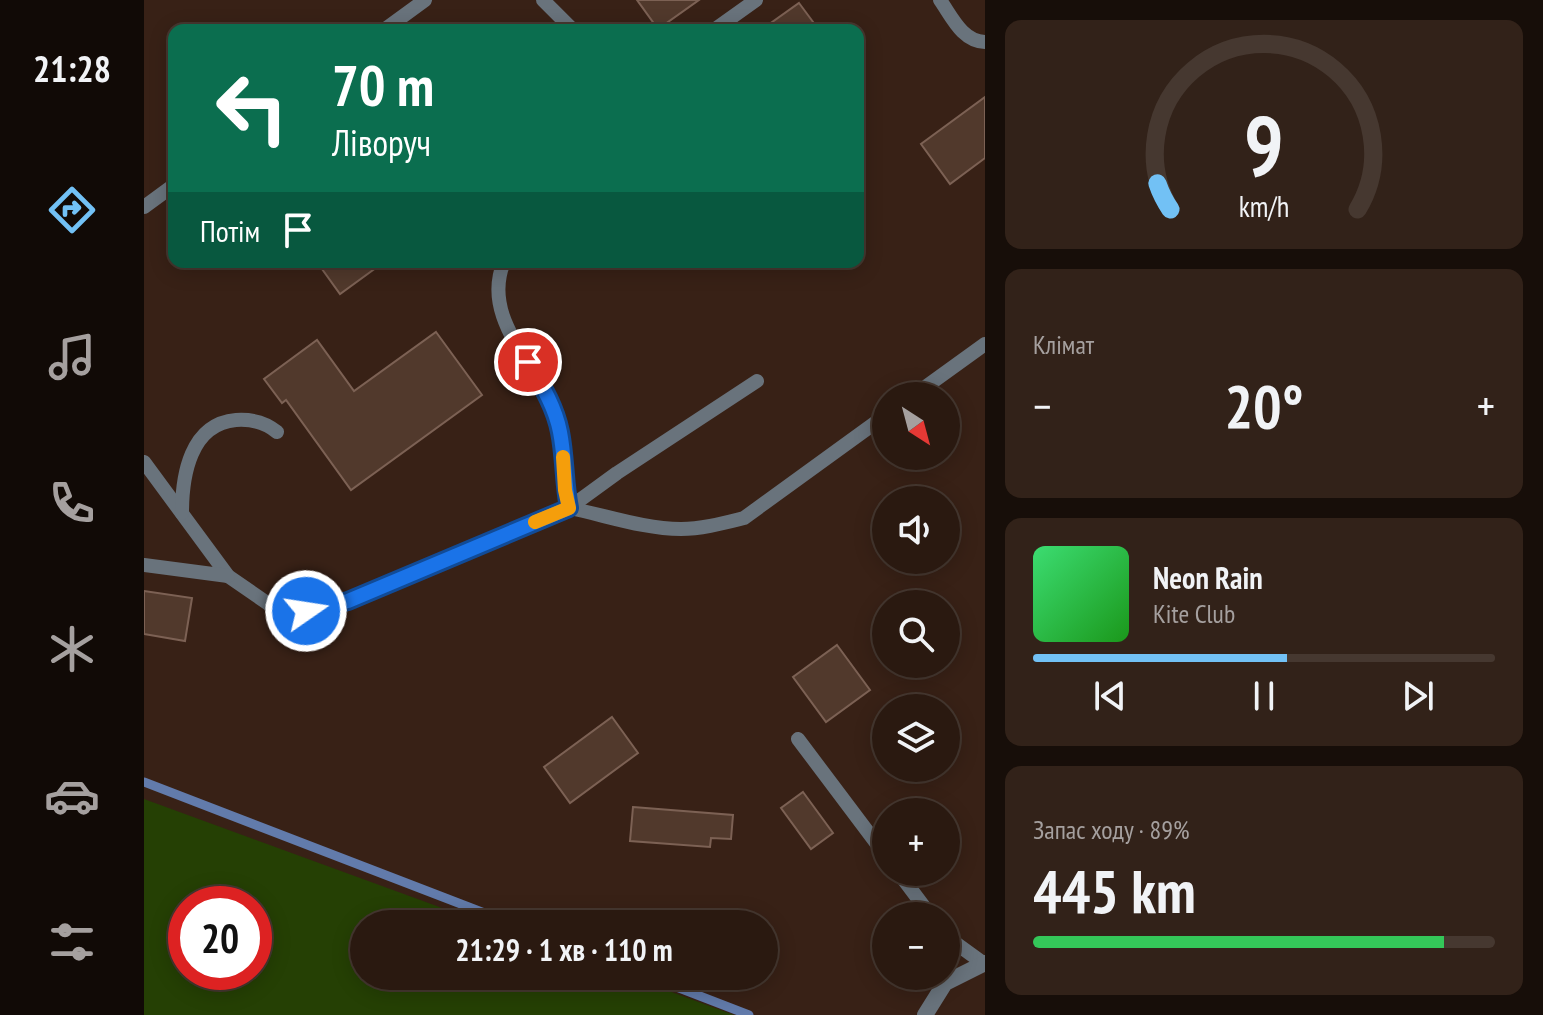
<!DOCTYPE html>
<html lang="uk">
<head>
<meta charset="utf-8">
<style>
  :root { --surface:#2a1910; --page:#322219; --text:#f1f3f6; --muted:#a5a09f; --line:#463830; --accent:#72c1f5 }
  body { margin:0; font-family:"PT Sans Narrow",sans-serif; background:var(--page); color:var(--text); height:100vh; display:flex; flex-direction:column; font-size:30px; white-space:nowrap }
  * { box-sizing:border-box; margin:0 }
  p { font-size:26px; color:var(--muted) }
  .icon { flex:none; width:44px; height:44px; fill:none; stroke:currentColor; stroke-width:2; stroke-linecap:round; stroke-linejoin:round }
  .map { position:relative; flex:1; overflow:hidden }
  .drawer { display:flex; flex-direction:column; gap:20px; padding:20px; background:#170e09; width:558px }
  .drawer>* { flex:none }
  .hud { position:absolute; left:24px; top:24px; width:696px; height:244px; border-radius:16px; box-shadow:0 4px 20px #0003,0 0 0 2px var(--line); background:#0b6e4f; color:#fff; overflow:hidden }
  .needle { width:52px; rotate:144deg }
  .controls { position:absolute; left:728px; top:382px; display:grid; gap:16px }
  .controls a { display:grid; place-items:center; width:88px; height:88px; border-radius:50%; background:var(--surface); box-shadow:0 4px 20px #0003,0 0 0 2px var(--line); font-size:40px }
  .speed { position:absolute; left:24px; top:886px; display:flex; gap:16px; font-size:40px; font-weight:700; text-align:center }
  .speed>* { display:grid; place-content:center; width:104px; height:104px; border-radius:50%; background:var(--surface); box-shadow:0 4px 20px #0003,0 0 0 2px var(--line); line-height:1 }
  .speed .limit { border:12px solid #d22; background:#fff; color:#111 }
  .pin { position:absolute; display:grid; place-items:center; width:68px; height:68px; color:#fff; margin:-34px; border:4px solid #fff; border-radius:50%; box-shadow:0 2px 8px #0007 }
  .me { position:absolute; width:88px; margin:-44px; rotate:77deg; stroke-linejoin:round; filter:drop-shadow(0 0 6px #0008) }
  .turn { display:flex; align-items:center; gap:28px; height:168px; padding:0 32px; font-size:36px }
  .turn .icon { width:104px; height:104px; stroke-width:2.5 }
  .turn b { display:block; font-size:56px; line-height:68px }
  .then { display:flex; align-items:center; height:76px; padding:0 32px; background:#0003; gap:16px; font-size:30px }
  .big { font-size:60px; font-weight:700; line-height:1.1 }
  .drawer .tile { flex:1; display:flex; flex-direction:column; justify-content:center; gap:12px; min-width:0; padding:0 28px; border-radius:16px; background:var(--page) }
  .drawer .dial { align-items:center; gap:0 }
  .dial svg { height:208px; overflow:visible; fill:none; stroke:var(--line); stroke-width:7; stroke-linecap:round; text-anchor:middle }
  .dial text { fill:var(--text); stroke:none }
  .song { display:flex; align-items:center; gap:24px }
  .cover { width:96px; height:96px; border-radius:12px; background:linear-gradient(135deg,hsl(140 70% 55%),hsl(120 70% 35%)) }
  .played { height:8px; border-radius:4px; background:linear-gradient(90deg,var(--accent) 55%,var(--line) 55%) }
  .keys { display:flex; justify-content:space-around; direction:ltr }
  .heat { display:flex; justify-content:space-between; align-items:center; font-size:44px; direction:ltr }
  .charge { height:12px; border-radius:6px; background:linear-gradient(90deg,#34c759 89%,var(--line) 0) }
  .trip { position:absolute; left:206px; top:910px; width:428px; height:80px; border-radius:40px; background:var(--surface); box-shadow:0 4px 20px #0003,0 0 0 2px var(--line); font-weight:700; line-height:80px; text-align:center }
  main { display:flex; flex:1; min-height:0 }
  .tabs { display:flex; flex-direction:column; width:144px; justify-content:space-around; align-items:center; background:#110a06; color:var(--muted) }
  .tabs .icon { width:56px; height:56px }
  .tabs .current { color:var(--accent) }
  .tabs b { font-size:36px; color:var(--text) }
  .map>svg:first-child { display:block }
  .green { fill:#254004; fill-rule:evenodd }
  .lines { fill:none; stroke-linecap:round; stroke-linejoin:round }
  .stream { stroke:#627bab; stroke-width:9 }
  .building { fill:#51392c; stroke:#7c6154; stroke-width:2 }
  .lane { stroke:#69737c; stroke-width:14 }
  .street { stroke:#69737c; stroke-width:16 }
  .route-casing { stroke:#114b97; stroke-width:20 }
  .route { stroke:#1a73e8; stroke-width:14 }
  .slow { stroke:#f59e0b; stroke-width:14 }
</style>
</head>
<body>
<main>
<nav class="tabs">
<b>21:28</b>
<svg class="icon current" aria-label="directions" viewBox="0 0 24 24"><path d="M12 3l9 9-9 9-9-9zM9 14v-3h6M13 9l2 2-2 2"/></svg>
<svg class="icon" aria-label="music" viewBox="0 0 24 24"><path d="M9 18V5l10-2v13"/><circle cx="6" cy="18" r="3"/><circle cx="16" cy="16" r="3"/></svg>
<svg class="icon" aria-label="phone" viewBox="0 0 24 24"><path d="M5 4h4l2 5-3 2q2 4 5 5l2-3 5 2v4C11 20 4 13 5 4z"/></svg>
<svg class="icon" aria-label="climate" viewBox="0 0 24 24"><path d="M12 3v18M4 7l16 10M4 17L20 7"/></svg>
<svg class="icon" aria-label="car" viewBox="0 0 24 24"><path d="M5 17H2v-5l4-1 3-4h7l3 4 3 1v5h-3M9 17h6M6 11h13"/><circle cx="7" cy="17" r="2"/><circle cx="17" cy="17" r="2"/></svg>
<svg class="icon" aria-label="filters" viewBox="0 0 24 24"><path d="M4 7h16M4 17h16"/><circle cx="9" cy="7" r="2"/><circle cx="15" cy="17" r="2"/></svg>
</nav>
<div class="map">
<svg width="841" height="1015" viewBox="0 0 841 1015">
  <rect width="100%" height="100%" fill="#382116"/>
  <path class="green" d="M 0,799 L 342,924 L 220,924 L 220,976 L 484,976 L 590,1015 L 0,1015 ZM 42,904 L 110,904 L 110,972 L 42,972 Z"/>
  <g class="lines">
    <g class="stream">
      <polyline points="0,782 369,924"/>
      <polyline points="504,976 605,1015"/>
    </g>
  </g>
  <g class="building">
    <polygon points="493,0 555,0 514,29"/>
    <polygon points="655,3 675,30 617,30"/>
    <polygon points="841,97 841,158 806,184 777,144"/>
    <polygon points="173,262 240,262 196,294"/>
    <polygon points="292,332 338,395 207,490 142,400 138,403 120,379 173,340 210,391"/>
    <polygon points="0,591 48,598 41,641 0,634"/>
    <polygon points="693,645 726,690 682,722 649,677"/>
    <polygon points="468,717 494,753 426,803 400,767"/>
    <polygon points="659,792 689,833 667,849 637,808"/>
    <polygon points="489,807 589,815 587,839 567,838 566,847 486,841"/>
  </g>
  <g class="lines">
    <g class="lane">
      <polyline points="399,0 429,30"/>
      <path d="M 796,0 C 808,17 818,41 841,42"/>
      <polyline points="240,30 281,0"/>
      <polyline points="570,30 612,0"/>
      <polyline points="0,207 30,185"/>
      <path d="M 360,262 C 336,319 395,366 411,416 C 421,446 418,477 425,508 C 461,515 500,529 537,529 C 558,529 580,523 600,518 L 742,415"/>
      <polyline points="769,396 841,344"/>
      <polyline points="0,462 84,576 126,605 162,611 204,601 425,508 473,473 613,381"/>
      <path d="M 38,513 C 38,476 46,424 92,420 C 107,419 121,422 133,432"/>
      <polyline points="0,565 84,576"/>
      <polyline points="654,739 742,856"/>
      <polyline points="754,872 787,916"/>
      <polyline points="802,933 810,942 839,963"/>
    </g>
    <polyline class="street" points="781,1015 801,983 841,963"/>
  </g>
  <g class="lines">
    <defs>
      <path id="route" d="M 162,611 L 204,601 L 425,508 C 420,482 421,457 416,432 C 411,406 397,384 384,362"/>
    </defs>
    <use href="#route" class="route-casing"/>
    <use href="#route" class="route"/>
    <polyline class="slow" points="391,522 425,508 421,490 419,457"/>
  </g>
</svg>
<div class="controls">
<a><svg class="needle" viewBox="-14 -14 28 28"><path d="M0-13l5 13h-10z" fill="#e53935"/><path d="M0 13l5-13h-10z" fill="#a5a09f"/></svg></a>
<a><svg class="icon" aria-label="sound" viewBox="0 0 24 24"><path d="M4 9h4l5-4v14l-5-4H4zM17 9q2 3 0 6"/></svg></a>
<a><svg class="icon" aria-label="search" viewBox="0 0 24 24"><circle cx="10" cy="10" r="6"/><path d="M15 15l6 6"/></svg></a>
<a><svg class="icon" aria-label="layers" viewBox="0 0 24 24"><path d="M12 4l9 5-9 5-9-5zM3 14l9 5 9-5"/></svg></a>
<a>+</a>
<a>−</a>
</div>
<div class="speed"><div class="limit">20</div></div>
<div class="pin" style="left:384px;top:362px;background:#d93025"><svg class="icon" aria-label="arrive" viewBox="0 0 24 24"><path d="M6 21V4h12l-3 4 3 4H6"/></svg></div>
<svg class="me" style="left:162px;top:611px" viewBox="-20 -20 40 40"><circle r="17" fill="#1a73e8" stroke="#fff" stroke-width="3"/><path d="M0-11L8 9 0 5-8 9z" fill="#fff"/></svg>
<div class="trip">21:29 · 1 хв · 110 m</div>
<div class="hud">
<div class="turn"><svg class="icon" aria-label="left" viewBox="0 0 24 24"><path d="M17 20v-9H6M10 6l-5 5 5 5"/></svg><div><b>70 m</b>Ліворуч</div></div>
<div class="then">Потім<svg class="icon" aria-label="arrive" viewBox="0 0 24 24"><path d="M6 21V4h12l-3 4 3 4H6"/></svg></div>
</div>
</div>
<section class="drawer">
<div class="tile dial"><svg viewBox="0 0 100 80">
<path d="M14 69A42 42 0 1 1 86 69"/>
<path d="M14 69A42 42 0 0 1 9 59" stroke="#72c1f5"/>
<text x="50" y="56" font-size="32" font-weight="700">9</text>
<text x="50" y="72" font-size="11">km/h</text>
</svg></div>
<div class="tile"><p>Клімат</p>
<div class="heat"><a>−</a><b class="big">20°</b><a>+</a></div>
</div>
<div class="tile">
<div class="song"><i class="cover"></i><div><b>Neon Rain</b><p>Kite Club</p></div></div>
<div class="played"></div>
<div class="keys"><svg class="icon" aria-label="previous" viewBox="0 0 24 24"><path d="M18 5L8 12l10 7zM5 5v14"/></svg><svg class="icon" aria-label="pause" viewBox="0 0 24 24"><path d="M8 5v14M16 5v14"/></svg><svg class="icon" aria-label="next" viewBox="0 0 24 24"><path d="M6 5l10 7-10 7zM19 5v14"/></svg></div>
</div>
<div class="tile"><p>Запас ходу · 89%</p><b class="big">445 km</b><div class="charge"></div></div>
</section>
</main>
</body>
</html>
